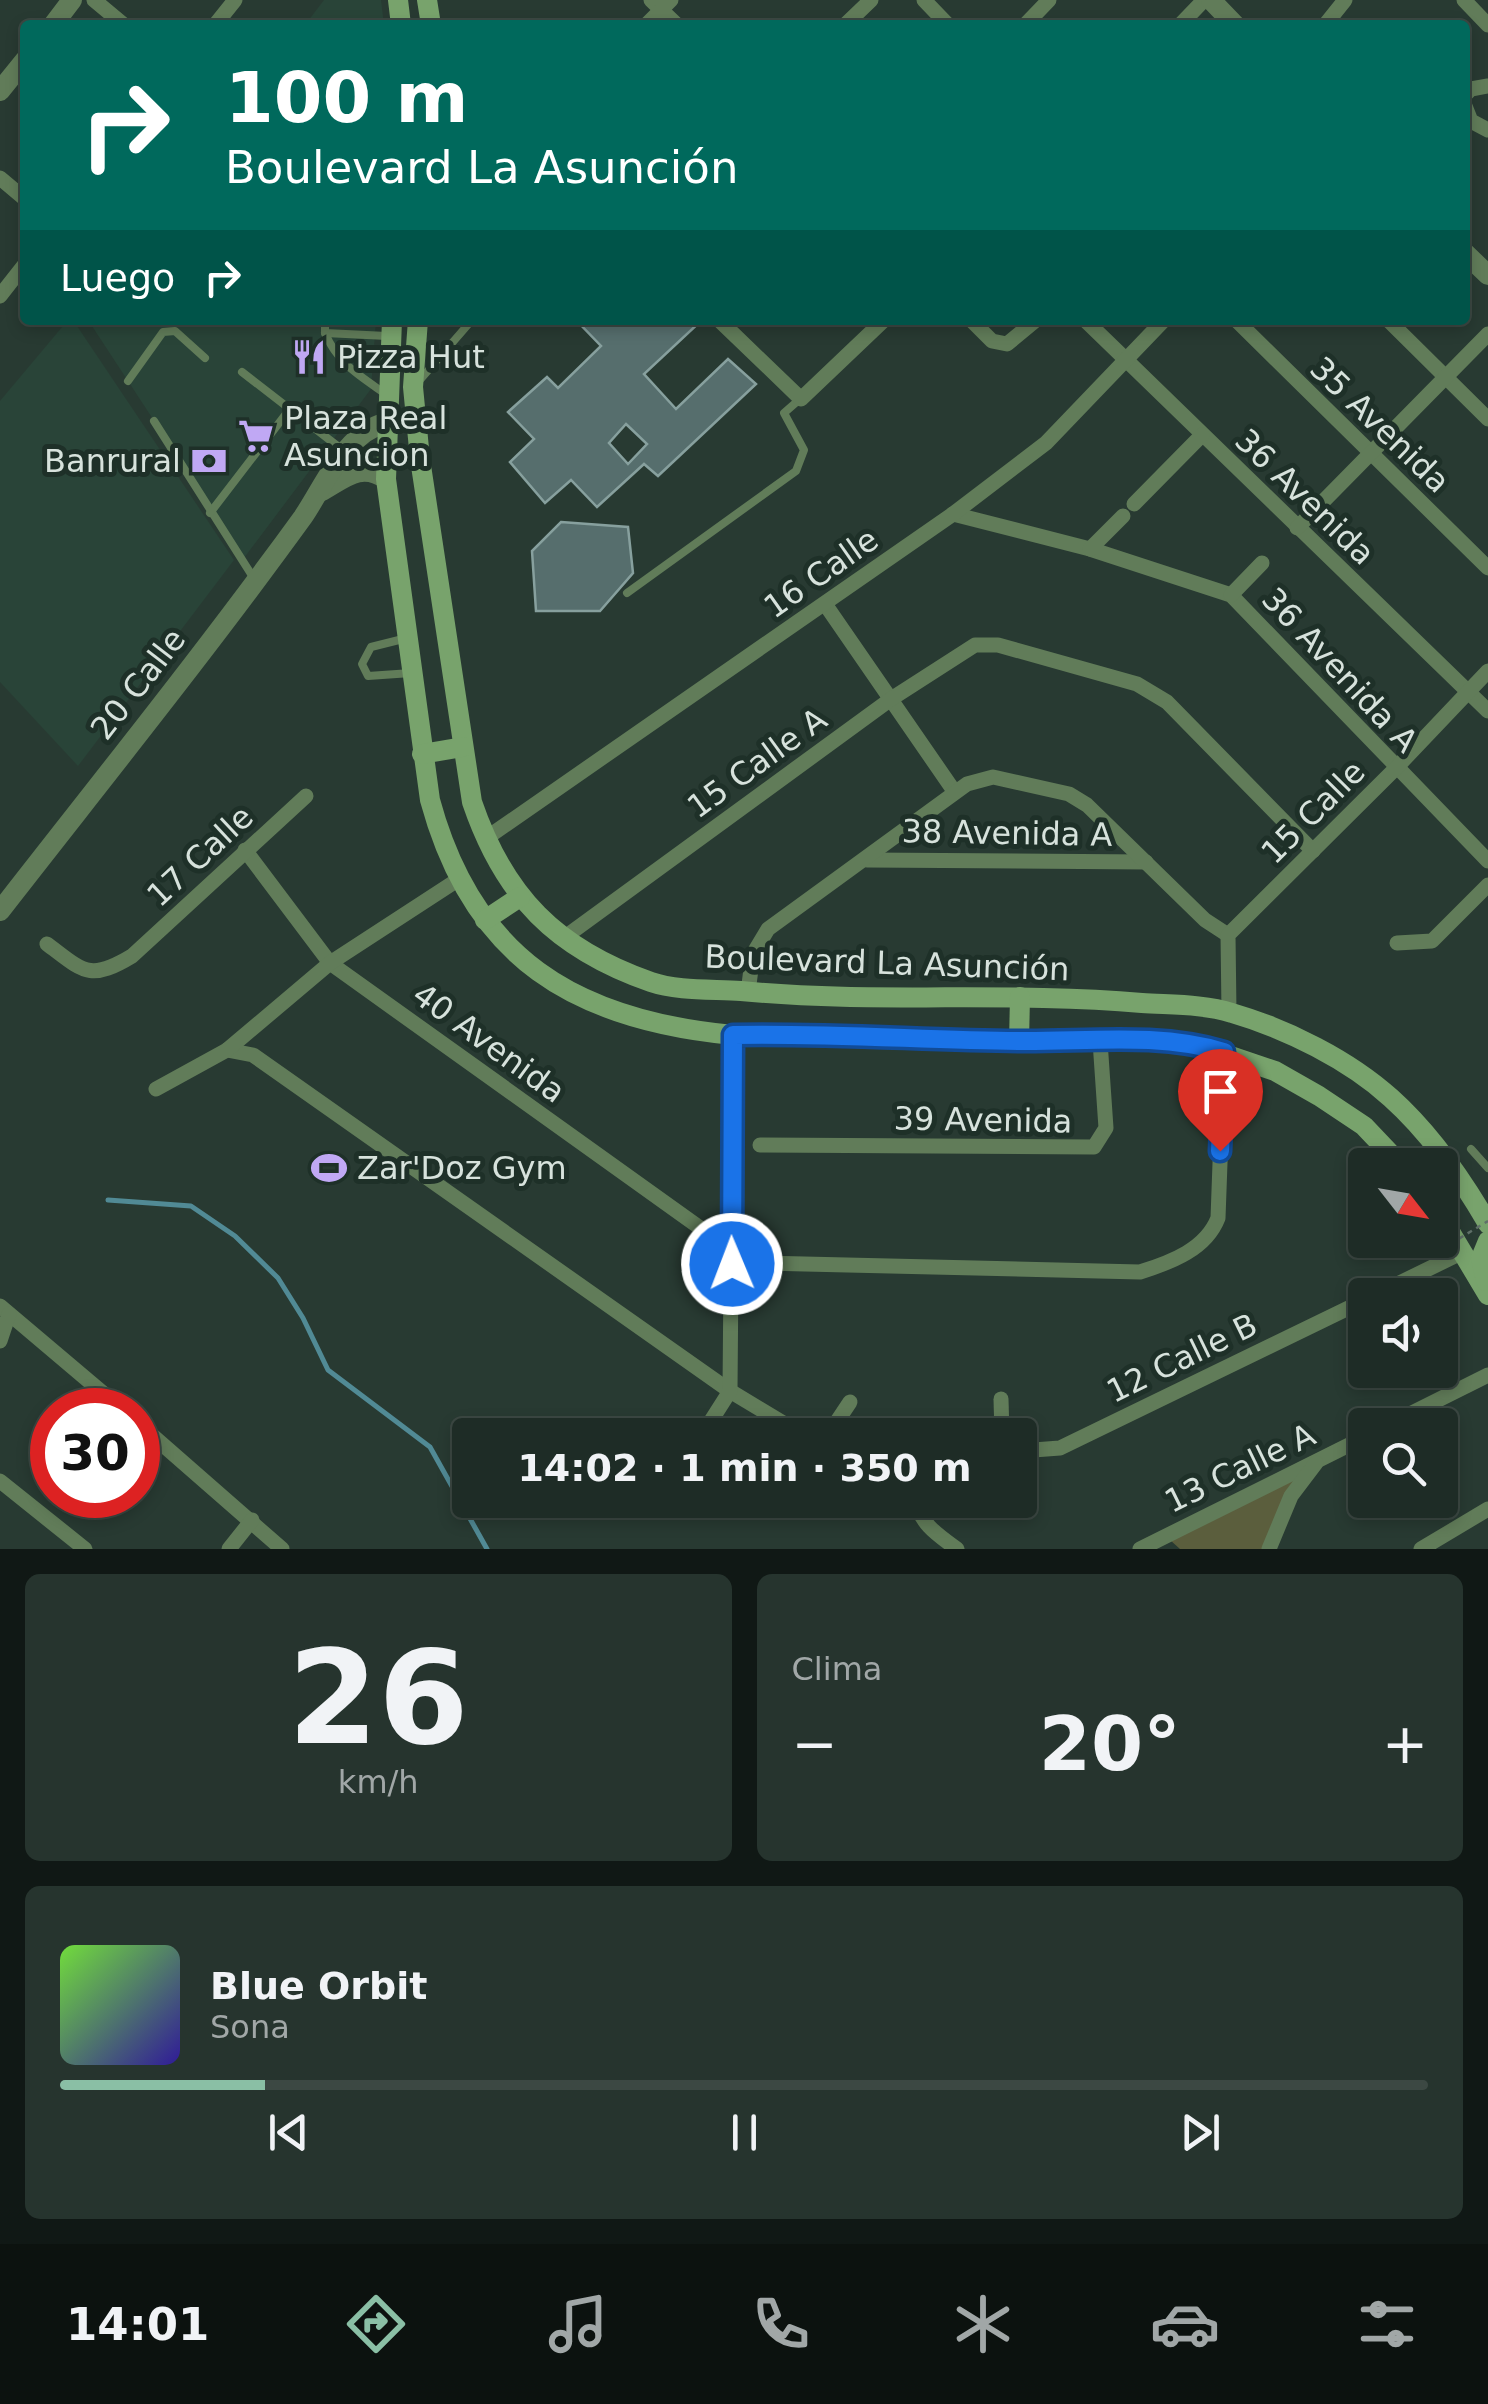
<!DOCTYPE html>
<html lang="es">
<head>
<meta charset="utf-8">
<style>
  :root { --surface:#1e2c26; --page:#26342e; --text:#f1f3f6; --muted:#a1a7a7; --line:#3c4843; --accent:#8abfa5 }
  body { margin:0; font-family:"DejaVu Sans",sans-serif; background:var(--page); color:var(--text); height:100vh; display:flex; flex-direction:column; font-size:38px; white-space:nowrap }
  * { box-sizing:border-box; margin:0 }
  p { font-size:32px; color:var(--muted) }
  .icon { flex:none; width:55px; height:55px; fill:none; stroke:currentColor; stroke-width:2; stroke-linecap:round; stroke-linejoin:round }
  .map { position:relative; height:1549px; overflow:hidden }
  .side { display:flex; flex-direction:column; gap:25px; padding:25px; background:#101815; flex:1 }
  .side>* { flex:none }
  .hud { position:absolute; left:20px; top:20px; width:1450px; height:305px; border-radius:10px; box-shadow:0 5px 15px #0003,0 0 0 2px var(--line); background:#00695c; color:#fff; overflow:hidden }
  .needle { width:65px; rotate:121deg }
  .controls { position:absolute; left:1348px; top:1148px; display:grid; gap:20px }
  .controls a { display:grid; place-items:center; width:110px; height:110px; border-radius:10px; background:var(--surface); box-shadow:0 5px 15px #0003,0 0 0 2px var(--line); font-size:50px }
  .speed { position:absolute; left:30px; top:1388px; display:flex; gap:20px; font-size:50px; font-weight:700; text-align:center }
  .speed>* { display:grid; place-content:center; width:130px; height:130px; border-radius:50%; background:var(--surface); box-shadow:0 5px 15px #0003,0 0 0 2px var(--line); line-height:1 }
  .speed .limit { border:15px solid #d22; background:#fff; color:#111 }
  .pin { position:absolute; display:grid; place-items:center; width:85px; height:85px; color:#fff; margin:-102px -42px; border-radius:50% 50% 50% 0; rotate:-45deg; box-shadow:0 0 10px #0007 }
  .pin .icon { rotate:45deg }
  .me { position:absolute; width:110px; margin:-55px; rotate:359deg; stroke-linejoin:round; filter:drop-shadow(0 0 8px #0008) }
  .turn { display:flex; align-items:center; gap:35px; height:210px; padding:0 40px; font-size:45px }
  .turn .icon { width:130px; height:130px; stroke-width:2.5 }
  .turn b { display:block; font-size:70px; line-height:85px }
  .then { display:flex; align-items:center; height:95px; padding:0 40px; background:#0003; gap:20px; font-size:38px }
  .big { font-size:75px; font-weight:800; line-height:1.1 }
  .side .tile { flex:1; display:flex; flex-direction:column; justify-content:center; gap:15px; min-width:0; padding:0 35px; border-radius:15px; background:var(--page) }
  .side .dial { align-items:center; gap:0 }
  .dial b { font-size:130px; line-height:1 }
  .song { display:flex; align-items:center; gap:30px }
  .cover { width:120px; height:120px; border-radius:15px; background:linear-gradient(135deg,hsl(100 70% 55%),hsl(250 70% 35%)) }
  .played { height:10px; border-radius:5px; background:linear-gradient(90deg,var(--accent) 15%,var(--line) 15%) }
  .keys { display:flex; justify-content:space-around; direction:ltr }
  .heat { display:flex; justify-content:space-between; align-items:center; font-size:55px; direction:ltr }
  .side .tiles { flex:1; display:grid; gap:25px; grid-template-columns:1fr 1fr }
  .tile:last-child { grid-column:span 2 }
  .trip { position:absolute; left:452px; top:1418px; width:585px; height:100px; border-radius:10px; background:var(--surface); box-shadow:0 5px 15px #0003,0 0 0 2px var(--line); font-weight:800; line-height:100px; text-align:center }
  .tab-bar { display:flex; height:160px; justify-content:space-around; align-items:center; background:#0c120f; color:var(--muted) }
  .tab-bar .icon { width:70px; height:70px }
  .tab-bar .on { color:var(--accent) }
  .tab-bar b { font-size:45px; color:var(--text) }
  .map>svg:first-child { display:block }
  .built { fill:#294438 }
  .green { fill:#5b5e3d }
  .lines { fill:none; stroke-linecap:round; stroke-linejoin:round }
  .stream { stroke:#518a95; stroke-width:5 }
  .building { fill:#566e6d; stroke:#87a09e; stroke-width:2.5; fill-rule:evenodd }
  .service { stroke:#617c59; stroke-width:8 }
  .minor { stroke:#617c59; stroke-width:15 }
  .tertiary { stroke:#617c59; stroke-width:20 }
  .secondary { stroke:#78a36c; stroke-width:20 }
  .path-bridge { stroke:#607069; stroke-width:2.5; stroke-dasharray:5 5; stroke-linecap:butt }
  .route-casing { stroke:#114b97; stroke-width:25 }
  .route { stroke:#1a73e8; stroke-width:18 }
  .labels { text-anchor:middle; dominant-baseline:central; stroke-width:10; stroke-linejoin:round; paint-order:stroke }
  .poi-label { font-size:32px; fill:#d7e2dc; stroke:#1e3028; text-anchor:start }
  .street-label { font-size:32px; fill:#d7e2dc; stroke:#1e3028 }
</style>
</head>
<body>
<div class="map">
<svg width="1488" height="1549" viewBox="0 0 1488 1549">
  <rect width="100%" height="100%" fill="#283a32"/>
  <g class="built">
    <polygon points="324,0 381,0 384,25 305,25"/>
    <polygon points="68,320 73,320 234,560 78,766 0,682 0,401"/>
    <polygon points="88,320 376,320 371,389 244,558"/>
  </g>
  <polygon class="green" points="1302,1476 1263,1549 1180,1549 1170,1540"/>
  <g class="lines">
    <polyline class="stream" points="108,1200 191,1206 235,1236 278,1278 303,1318 328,1370 430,1447 487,1549"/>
  </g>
  <g class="building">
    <path d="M 576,320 L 702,320 L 644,374 L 676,409 L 728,359 L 756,384 L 658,476 L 644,464 L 597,507 L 571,480 L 545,503 L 510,462 L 534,439 L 508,412 L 547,377 L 558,388 L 601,346 ZM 626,424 L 647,444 L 628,464 L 609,443 Z"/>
    <polygon points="561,522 628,527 633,573 600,611 536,611 532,551"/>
  </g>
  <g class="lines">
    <g class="service">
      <polyline points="325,320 325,333 387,336"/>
      <path d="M 325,333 C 338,364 360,376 387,395"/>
      <polyline points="242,372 344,451"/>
      <polyline points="128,381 163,332 175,331 205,358"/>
      <polyline points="419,381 472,320"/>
      <polyline points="154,421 253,577"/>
      <polyline points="210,513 289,410"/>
      <polyline points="627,593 796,471 804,450 784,413 800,399"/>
      <polyline points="407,638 371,647 362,664 368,676 411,673"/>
      <polyline points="1471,1149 1488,1168"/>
    </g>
    <g class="minor">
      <polyline points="94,0 124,25"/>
      <polyline points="651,0 677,25"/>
      <polyline points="924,0 948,25"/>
      <polyline points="1464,0 1488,25"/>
      <polyline points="215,25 235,0"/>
      <polyline points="646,25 671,0"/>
      <polyline points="845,25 871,0"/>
      <polyline points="1025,25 1049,0"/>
      <polyline points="1180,25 1204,0"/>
      <polyline points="1325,25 1345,0"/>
      <polyline points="1465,95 1471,89 1488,86"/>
      <polyline points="1465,106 1471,121 1488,130"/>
      <polyline points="0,178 25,199"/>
      <polyline points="0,296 25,264"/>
      <polyline points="719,320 801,399 884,320"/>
      <polyline points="971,320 992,341 1007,344 1036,320"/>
      <polyline points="1085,320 1488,711"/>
      <polyline points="1236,320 1488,568"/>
      <polyline points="1388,320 1488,419"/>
      <polyline points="1134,504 1202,435"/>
      <polyline points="953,514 1090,549 1231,595 1488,861"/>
      <polyline points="1297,528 1488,334"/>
      <polyline points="1090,549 1123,516"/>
      <polyline points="1231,595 1262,563"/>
      <polyline points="825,604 954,791"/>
      <polyline points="485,839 953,514 1046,443 1164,320"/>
      <polyline points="245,850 330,963 731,1250"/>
      <polyline points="867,860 1146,862"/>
      <polyline points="565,937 891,699 975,645 998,645 1137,684 1167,702 1313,851"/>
      <polyline points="1397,943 1432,941 1488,885"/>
      <path d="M 47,944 C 83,971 89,982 132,956 L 306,796"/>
      <polyline points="748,992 753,954 768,929 967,784 993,777 1069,794 1087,805 1205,920 1228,935"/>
      <polyline points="1229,1012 1228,935 1395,769 1488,671"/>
      <polyline points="227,1050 253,1055 730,1391 803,1435"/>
      <polyline points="156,1089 227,1050 330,963 459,879"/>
      <polyline points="760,1145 1094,1147 1106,1128 1100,1041"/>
      <path d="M 759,1263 L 1140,1272 C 1172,1262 1206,1249 1218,1218 L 1224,1053"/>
      <polyline points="1375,1295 1463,1252"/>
      <polyline points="0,1306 123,1410"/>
      <polyline points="0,1341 9,1314"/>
      <polyline points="1001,1399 1002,1435"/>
      <polyline points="138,1423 282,1549"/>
      <polyline points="1388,1425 1488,1375"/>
      <polyline points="702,1435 730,1391 733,1035"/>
      <polyline points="828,1435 850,1402"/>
      <polyline points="1020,1451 1060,1448 1365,1300"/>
      <polyline points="0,1481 85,1549"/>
      <path d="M 916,1500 C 920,1524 938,1535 957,1549"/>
      <polyline points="229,1549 252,1520"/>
      <polyline points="1140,1549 1365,1437"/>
      <polyline points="1269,1549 1291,1496 1316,1463"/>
      <polyline points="1421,1549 1488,1509"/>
    </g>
    <g class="tertiary">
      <polyline points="1211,0 1235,25"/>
      <polyline points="53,25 72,0"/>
      <polyline points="0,91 25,60"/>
      <polyline points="1465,253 1488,275"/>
      <path d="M 322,491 C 345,478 361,462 386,479"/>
      <path d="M 0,911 C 102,780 206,651 303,517 C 326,483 344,434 387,422"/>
    </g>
    <g class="secondary">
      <polyline points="398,0 401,25"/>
      <polyline points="427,0 431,25"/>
      <path d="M 392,320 L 386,479 L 430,800 C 473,959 575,1020 733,1035 L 1019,1042 L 1144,1041 L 1198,1045 L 1275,1071 L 1319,1096 L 1364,1126 L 1401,1165"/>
      <path d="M 418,320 L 413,387 L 420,459 L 472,802 C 504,896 556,949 651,982 C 677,991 713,989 741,991 C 874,1004 1008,991 1142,1003 C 1171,1005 1204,1004 1232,1013 C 1287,1029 1349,1060 1391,1098 C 1430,1133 1462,1179 1488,1224"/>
      <polyline points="422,754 463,747"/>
      <polyline points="485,920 520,897"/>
      <polyline points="1019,1042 1020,997"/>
      <polyline points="1440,1215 1488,1295"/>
      <polyline points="1486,1281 1481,1258 1488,1241"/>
    </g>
    <polyline class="path-bridge" points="1442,1249 1488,1221"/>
  </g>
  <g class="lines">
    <defs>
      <path id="route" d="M 732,1264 L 733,1035 C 828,1033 923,1040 1018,1041 C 1085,1042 1158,1032 1224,1052 L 1220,1151"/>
    </defs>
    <use href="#route" class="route-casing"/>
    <use href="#route" class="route"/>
  </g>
  <defs>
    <symbol id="restaurant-bare" viewBox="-9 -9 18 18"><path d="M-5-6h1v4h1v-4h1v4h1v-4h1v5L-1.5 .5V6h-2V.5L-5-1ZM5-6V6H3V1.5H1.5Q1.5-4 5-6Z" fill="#c0a8f4" stroke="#1e3028" stroke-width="2.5" paint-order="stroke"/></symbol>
    <symbol id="supermarket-bare" viewBox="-9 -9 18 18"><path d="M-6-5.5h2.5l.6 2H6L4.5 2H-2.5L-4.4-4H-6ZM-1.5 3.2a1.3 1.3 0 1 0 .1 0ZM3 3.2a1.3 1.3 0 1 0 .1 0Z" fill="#c0a8f4" stroke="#1e3028" stroke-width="2.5" paint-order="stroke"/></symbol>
    <symbol id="bank-bare" viewBox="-9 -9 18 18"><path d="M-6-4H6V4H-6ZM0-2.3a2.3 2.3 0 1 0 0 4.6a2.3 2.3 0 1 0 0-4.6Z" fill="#c0a8f4" stroke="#1e3028" stroke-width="2.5" paint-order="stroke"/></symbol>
    <symbol id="stadium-bare" viewBox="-9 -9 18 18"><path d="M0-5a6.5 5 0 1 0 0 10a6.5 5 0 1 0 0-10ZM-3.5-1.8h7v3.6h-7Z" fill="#c0a8f4" stroke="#1e3028" stroke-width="2.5" paint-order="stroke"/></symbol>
  </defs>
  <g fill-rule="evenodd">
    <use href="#restaurant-bare" x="284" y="332" width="50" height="50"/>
    <use href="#supermarket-bare" x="231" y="411" width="50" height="50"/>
    <use href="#bank-bare" x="184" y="436" width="50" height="50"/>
    <use href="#stadium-bare" x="304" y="1143" width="50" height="50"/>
  </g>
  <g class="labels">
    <g class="poi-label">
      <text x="337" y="357">Pizza Hut</text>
      <text x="284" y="418">Plaza Real<tspan x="284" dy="37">Asuncion</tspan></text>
      <text x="181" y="461" text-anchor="end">Banrural</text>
      <text x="357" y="1168">Zar'Doz Gym</text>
    </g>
    <g class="street-label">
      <text transform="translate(1380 425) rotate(44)">35 Avenida</text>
      <text transform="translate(1305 497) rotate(44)">36 Avenida</text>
      <text transform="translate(821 573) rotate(-35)">16 Calle</text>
      <text transform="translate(1340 670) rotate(47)">36 Avenida A</text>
      <text transform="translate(138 684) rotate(-52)">20 Calle</text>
      <text transform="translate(757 763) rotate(-36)">15 Calle A</text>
      <text transform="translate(1313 812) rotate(-45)">15 Calle</text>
      <text transform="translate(1007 833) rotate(1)">38 Avenida A</text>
      <text transform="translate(200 856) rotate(-43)">17 Calle</text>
      <text transform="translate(887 963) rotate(2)">Boulevard La Asunción</text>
      <text transform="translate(489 1043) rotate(36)">40 Avenida</text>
      <text transform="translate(983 1120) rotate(1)">39 Avenida</text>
      <text transform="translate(1182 1358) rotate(-26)">12 Calle B</text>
      <text transform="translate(1240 1468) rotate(-26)">13 Calle A</text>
    </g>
  </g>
</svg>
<div class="controls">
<a><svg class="needle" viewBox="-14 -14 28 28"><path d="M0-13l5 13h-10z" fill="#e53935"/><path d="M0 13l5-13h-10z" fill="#a1a7a7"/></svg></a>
<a><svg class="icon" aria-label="sound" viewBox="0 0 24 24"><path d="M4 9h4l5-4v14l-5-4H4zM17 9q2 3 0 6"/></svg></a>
<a><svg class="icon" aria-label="search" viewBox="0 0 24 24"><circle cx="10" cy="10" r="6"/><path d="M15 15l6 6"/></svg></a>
</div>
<div class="speed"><div class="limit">30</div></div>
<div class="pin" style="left:1220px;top:1151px;background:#d93025"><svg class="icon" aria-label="arrive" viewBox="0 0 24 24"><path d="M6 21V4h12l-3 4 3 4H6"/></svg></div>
<svg class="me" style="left:732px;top:1264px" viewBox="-20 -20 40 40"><circle r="17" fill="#1a73e8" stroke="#fff" stroke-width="3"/><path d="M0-11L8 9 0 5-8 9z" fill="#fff"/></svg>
<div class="trip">14:02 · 1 min · 350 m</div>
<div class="hud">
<div class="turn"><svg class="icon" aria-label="right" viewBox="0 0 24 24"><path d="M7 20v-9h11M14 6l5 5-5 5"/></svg><div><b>100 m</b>Boulevard La Asunción</div></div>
<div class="then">Luego<svg class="icon" aria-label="right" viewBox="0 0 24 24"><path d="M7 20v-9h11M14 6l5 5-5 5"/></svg></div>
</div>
</div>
<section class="side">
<div class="tiles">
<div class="tile dial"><b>26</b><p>km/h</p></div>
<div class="tile"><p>Clima</p>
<div class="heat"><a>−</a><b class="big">20°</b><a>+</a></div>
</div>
<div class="tile">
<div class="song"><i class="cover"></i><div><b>Blue Orbit</b><p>Sona</p></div></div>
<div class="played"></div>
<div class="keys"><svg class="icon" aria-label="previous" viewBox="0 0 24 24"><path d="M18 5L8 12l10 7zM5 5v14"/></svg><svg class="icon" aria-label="pause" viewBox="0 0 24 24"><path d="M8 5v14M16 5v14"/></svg><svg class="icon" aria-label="next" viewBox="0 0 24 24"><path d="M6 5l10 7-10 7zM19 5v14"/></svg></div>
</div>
</div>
</section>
<nav class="tab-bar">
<b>14:01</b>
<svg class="icon on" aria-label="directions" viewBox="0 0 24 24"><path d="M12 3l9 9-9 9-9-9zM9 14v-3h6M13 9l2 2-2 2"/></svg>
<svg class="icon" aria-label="music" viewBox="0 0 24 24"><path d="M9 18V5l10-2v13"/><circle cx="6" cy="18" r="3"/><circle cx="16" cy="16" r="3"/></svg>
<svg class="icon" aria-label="phone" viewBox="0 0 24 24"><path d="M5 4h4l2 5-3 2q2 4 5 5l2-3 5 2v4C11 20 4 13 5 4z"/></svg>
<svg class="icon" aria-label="climate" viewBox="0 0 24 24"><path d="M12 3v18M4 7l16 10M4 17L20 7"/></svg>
<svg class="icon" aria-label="car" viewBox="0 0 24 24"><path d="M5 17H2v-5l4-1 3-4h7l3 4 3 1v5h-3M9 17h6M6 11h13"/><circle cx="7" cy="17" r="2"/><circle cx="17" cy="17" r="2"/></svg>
<svg class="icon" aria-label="filters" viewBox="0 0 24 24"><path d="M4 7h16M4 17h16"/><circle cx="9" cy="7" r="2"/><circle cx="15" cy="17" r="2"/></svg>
</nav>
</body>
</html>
